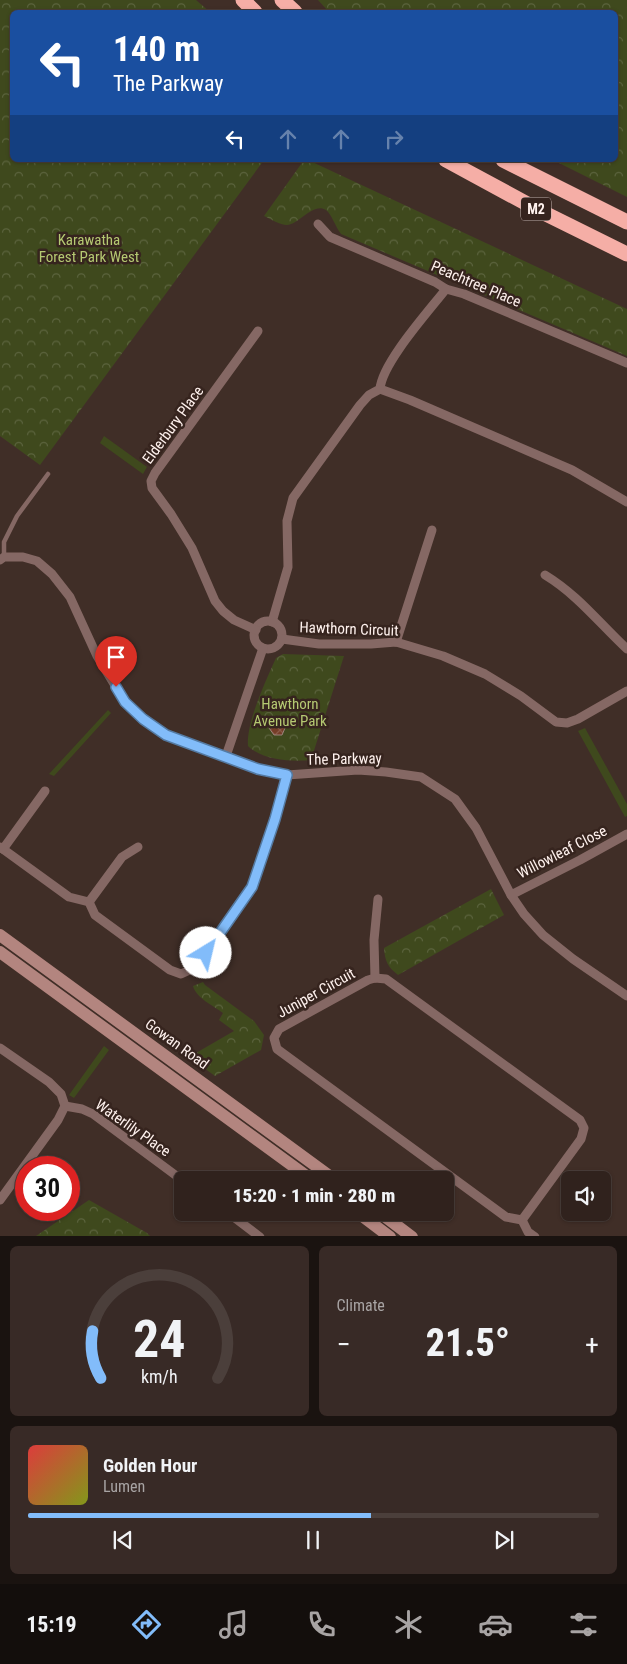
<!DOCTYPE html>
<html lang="en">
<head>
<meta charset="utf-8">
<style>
  :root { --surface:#30221d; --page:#382a26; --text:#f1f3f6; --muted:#a8a4a4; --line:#4b3f3b; --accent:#82bcfa }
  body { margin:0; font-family:"Roboto Condensed",sans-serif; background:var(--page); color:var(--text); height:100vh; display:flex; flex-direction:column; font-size:19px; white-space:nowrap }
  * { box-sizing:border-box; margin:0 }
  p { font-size:16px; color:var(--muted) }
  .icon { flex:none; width:28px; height:28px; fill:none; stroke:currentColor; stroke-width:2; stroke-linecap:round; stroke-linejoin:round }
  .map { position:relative; height:1236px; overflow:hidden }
  .drawer { display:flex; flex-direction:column; gap:10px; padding:10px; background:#1a1310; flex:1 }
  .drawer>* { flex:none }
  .top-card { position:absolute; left:10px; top:10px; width:608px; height:152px; border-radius:8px; box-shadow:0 1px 4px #0004,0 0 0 1px var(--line); background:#1a4fa0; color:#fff; overflow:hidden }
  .tools { position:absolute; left:561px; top:1171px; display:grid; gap:10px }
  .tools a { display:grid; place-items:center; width:50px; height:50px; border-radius:8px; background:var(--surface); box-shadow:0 1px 4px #0004,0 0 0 1px var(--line); font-size:25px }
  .speed { position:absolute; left:15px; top:1156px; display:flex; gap:10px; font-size:25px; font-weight:700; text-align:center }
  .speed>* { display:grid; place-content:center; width:65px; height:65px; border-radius:50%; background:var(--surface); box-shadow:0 1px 4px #0004,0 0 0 1px var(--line); line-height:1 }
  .speed .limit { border:8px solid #d22; background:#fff; color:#111 }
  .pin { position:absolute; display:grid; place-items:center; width:42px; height:42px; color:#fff; margin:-51px -21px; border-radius:50% 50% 50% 0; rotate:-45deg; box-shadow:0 0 5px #0007 }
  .pin .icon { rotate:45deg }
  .me { position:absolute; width:55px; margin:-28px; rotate:36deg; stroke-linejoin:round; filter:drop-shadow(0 0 4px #0008) }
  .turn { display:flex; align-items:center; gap:18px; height:105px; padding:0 20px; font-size:22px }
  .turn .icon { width:65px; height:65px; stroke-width:2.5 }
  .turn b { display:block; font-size:35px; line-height:42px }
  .lanes { display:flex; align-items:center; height:48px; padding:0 20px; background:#0003; justify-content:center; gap:25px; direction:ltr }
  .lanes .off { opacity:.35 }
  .big { font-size:38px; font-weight:800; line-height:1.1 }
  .drawer .widget { flex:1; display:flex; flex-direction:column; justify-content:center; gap:8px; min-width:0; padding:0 18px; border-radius:8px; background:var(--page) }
  .drawer .dial { align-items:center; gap:0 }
  .dial svg { height:130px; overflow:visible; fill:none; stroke:var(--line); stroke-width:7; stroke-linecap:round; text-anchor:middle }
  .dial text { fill:var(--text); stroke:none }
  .song { display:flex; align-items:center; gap:15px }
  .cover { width:60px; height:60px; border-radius:8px; background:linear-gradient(135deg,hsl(0 70% 55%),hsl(70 70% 35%)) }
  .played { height:5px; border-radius:2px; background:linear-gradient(90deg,var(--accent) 60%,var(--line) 60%) }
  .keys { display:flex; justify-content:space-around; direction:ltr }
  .heat { display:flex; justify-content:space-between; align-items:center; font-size:28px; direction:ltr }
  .drawer .tiles { flex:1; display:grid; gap:10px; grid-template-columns:1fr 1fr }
  .widget:last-child { grid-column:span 2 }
  .trip { position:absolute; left:174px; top:1171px; width:280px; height:50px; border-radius:8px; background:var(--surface); box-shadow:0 1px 4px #0004,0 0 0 1px var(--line); font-weight:800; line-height:50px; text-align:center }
  .tabs { display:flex; height:80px; justify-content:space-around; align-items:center; background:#130e0c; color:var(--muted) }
  .tabs .icon { width:35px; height:35px }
  .tabs .selected { color:var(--accent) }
  .tabs b { font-size:22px; color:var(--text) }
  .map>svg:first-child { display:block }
  .grass { fill:#3f491d }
  .forest { fill:url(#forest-crowns) }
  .building { fill:url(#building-cross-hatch); stroke:#99837b }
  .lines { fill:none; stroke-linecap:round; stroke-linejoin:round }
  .service { stroke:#856864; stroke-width:4.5 }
  .minor { stroke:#856864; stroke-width:9 }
  .secondary { stroke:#b3857f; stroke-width:12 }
  .motorway { stroke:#f5aea6; stroke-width:15 }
  .route-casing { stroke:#547aa2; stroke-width:12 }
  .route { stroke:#82bcfa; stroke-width:9 }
  .labels { text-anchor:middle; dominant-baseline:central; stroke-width:5; stroke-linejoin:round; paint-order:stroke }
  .shield { fill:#36241e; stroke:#c3b4b0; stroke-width:1 }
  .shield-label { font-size:14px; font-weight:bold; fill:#fff2ee }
  .park-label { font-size:15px; fill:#b5c972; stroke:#36241e }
  .street-label { font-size:15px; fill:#fff2ee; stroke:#36241e }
</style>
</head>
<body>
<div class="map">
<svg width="627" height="1237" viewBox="0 0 627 1237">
  <defs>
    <pattern id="forest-crowns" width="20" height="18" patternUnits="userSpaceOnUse" patternTransform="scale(1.25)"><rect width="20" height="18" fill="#3f491d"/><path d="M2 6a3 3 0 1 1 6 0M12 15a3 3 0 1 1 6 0" fill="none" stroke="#5c643e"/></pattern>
    <pattern id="building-cross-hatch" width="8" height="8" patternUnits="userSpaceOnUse" patternTransform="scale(1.25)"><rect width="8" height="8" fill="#753d28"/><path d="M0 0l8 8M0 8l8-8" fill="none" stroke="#8a5a48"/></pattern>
  </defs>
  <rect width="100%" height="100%" fill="#402e27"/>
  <g class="grass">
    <polygon points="104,436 147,467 143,474 100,443"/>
    <polygon points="108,710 111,713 54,776 49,774"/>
    <polygon points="585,728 627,804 627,816 625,817 578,731"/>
    <polygon points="104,1046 109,1050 74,1098 69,1095"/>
  </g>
  <g class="forest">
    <polygon points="0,0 196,0 210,12 12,12 12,160 264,160 40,465 0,436"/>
    <polygon points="318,0 627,0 627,197 553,160 615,160 615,12 329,12"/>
    <path d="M 304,160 L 308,160 L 627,309 L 627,356 L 341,234 C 336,228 331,213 326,210 C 313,202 300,224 287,225 C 280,225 271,219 264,216 Z"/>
    <path d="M 283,654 L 344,656 L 311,760 C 292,762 262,760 248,746 C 246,723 266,680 276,658 Z"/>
    <path d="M 491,889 L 504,915 L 398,975 C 388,967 385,962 384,948 Z"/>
    <path d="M 203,982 L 205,985 L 254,1021 L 264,1035 L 261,1050 L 215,1076 L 189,1057 L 234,1031 L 219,1020 L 223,1013 C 214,1006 196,998 193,986 Z"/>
    <polygon points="89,1200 147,1233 150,1236 36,1236"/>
  </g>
  <polygon class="building" points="273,721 281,721 285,728 282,735 274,735 269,728"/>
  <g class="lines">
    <polyline class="service" points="4,557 4,542 17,516 48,474"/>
    <g class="minor">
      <polyline points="318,224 330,237 435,282 446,289 464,294 627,363"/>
      <polyline points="380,389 410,400 572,470 627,502"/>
      <polyline points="0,560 4,557 23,557 37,561 52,574 70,597 97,656 125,702 143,719 167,735 258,769 287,775 358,770 386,772 421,777 455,799 476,828 511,895 524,914 543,935 573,959 627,996"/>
      <path d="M 545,575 C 578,595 600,624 627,649"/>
      <circle cx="268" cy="635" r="14"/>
      <path d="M 272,622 L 288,567 L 287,521 L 293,498 L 360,405 L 369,395 L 380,389 C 382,363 428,312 446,289"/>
      <polyline points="256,630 234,620 223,611 215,601 192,548 171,514 152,488 151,481 155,473 258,331"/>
      <polyline points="282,639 319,644 371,644 396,642 443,656 485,674 521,696 556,722 567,723 578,719 627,691"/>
      <polyline points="396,642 432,530"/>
      <polyline points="226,756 263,648"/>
      <polyline points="0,847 69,897 89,902 95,915 170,970 181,974 194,968 252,887 275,819 287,775"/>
      <polyline points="3,849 45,791"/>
      <polyline points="511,895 580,860 627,834"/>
      <polyline points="89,902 122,857 138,847"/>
      <polygon points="375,978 386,979 580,1120 584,1128 581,1139 522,1220 506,1217 277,1049 274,1038 279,1029 368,980"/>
      <polyline points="375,978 374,940 378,899"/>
      <polyline points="0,1048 49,1082 61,1094 65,1106 58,1120 0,1200"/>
      <polyline points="65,1106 82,1109 93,1114 182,1180"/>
      <polyline points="227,1212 260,1237"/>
      <polyline points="522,1220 528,1232 535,1237"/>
    </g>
    <g class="secondary">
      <polyline points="0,935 335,1180"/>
      <polyline points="0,952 312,1180"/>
      <polyline points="357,1212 390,1237"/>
      <polyline points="379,1212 412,1237"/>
    </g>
    <g class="motorway">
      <polyline points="243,0 255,12"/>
      <polyline points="282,0 295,12"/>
      <polyline points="446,160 544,213 627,254"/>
      <polyline points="503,160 627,222"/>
    </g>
  </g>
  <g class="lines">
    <defs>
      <polyline id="route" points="116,687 125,702 143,719 166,735 258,769 287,775 275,819 252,887 206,953"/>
    </defs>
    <use href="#route" class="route-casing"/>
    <use href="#route" class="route"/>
  </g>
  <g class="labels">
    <rect class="shield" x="521" y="197.5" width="30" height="23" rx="4"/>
    <g class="shield-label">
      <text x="536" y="209">M2</text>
    </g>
    <g class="park-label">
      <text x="89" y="240">Karawatha<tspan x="89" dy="17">Forest Park West</tspan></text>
      <text x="290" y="704">Hawthorn<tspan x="290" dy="17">Avenue Park</tspan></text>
    </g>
    <g class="street-label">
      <text transform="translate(476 284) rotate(23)">Peachtree Place</text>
      <text transform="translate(173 425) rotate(-54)">Elderbury Place</text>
      <text transform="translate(349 629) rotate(2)">Hawthorn Circuit</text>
      <text transform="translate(344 759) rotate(-1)">The Parkway</text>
      <text transform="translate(562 852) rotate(-27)">Willowleaf Close</text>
      <text transform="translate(316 993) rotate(-29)">Juniper Circuit</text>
      <text transform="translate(177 1044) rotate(36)">Gowan Road</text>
      <text transform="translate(133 1128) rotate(35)">Waterlily Place</text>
    </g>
  </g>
</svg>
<div class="tools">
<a><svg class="icon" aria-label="sound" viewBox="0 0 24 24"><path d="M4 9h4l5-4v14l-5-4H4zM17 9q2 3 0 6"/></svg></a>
</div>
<div class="speed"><div class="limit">30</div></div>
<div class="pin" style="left:116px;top:687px;background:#d93025"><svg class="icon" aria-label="arrive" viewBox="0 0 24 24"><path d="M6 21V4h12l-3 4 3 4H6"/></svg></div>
<svg class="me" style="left:206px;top:953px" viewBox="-20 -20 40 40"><circle r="19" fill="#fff"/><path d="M0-13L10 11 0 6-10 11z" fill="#82bcfa"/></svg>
<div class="trip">15:20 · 1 min · 280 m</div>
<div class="top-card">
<div class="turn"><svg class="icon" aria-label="left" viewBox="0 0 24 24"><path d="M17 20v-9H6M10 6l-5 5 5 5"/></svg><div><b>140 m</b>The Parkway</div></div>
<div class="lanes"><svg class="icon" aria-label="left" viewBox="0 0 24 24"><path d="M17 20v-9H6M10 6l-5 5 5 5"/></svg><svg class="icon off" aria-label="ahead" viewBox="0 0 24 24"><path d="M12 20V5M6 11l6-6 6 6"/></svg><svg class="icon off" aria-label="ahead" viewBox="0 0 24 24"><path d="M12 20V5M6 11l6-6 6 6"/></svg><svg class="icon off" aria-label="right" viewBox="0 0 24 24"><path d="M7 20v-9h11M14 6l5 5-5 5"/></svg></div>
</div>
</div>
<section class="drawer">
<div class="tiles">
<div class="widget dial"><svg viewBox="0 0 100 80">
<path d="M14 69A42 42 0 1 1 86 69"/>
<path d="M14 69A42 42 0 0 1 9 40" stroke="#82bcfa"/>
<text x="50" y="56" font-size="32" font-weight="700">24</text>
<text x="50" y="72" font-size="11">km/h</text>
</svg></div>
<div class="widget"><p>Climate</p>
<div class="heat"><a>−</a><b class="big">21.5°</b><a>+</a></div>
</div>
<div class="widget">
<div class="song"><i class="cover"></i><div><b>Golden Hour</b><p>Lumen</p></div></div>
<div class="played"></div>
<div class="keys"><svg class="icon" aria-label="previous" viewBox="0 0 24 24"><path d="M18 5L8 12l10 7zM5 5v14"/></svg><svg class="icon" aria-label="pause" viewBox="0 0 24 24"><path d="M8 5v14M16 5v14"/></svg><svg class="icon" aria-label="next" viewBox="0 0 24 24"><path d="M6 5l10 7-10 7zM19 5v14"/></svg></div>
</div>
</div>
</section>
<nav class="tabs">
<b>15:19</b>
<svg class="icon selected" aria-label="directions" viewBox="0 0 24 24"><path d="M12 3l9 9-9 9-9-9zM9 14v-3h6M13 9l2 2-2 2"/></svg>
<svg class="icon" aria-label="music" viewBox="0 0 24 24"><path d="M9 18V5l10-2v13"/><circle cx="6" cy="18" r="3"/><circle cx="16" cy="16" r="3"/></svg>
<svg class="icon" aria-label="phone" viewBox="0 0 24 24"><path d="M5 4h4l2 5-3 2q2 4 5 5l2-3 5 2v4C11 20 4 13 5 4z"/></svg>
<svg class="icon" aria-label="climate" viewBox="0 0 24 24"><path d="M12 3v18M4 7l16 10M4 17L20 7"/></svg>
<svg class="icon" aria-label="car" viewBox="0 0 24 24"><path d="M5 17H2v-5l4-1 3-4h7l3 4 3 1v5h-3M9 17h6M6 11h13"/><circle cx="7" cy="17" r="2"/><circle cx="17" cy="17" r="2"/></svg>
<svg class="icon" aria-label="filters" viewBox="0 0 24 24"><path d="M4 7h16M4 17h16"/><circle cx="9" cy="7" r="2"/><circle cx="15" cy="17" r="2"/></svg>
</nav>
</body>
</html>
